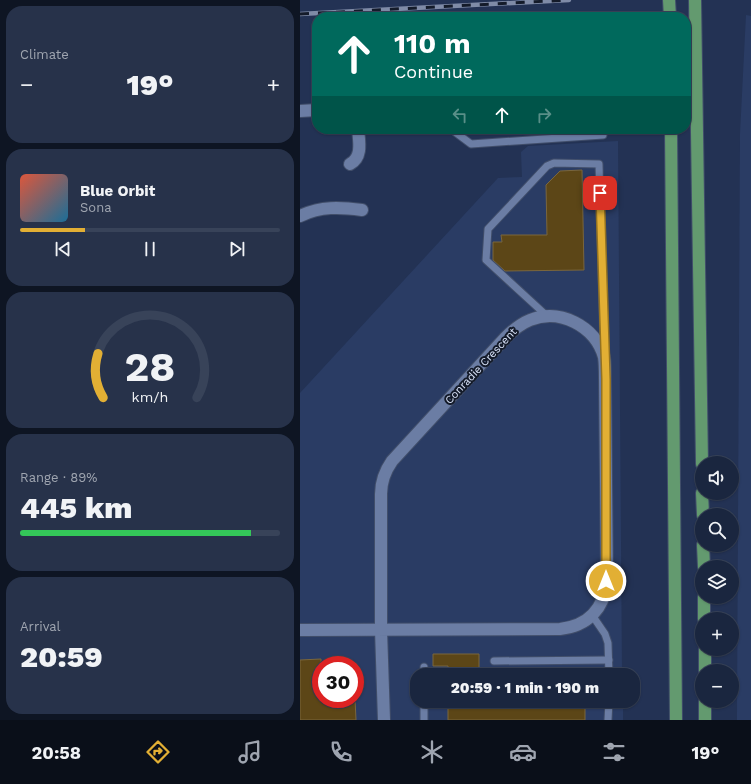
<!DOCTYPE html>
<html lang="en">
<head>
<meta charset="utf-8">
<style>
  :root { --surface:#1a263f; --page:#27324a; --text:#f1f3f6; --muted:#9fa5b0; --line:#384359; --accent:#e2af34 }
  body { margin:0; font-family:"Work Sans",sans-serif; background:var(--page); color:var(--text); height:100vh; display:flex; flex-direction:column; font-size:15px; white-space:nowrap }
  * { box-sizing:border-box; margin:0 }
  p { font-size:13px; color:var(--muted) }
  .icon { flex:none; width:22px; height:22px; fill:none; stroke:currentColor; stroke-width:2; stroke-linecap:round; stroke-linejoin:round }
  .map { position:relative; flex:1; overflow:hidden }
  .side { display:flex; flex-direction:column; gap:6px; padding:6px; background:#0e1523; width:300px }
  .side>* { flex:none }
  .guide { position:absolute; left:12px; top:12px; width:379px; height:122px; border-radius:16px; box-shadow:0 1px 3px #0004,0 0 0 1px var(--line); background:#00695c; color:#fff; overflow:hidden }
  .controls { position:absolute; left:395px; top:456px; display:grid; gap:8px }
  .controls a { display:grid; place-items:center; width:44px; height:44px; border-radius:50%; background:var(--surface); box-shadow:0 1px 3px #0004,0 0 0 1px var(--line); font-size:20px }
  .speed { position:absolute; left:12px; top:656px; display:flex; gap:8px; font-size:20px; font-weight:700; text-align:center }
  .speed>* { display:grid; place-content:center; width:52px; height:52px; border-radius:50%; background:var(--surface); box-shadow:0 1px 3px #0004,0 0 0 1px var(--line); line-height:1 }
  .speed .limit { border:6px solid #d22; background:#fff; color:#111 }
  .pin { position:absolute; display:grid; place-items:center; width:34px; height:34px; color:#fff; margin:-17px; border-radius:8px; box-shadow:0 2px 6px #0006 }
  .me { position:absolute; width:44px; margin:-22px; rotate:0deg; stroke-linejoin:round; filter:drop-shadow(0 0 3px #0008) }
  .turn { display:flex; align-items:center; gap:14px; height:84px; padding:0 16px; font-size:18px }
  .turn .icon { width:52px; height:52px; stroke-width:2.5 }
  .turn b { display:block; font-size:28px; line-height:34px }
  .lanes { display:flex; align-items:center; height:38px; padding:0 16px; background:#0003; justify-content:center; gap:20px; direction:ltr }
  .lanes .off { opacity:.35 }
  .big { font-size:30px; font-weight:800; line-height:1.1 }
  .side .tile { flex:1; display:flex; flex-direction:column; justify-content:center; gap:6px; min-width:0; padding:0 14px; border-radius:16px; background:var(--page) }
  .side .dial { align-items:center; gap:0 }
  .dial svg { height:104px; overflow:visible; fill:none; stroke:var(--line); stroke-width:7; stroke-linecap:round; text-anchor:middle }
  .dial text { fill:var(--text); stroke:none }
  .song { display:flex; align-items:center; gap:12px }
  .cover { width:48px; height:48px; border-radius:6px; background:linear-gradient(135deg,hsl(10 70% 55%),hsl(200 70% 35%)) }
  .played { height:4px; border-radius:2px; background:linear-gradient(90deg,var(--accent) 25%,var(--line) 25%) }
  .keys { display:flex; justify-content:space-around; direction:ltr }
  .heat { display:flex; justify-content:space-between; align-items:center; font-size:22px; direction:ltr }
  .charge { height:6px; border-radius:3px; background:linear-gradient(90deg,#34c759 89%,var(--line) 0) }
  .trip { position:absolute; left:110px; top:668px; width:230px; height:40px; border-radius:16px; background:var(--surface); box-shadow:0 1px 3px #0004,0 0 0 1px var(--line); font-weight:800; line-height:40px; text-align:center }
  .menu { display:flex; height:64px; justify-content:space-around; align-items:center; background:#0a0f19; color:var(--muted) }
  .menu .icon { width:28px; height:28px }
  .menu .current { color:var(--accent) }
  .menu b { font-size:18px; color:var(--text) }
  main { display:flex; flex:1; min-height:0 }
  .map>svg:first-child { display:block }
  .built { fill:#2a3c64; fill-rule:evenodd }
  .building { fill:#5c4617; stroke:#7a663d }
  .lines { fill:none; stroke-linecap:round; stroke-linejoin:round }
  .service-casing { stroke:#414e6a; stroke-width:9 }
  .minor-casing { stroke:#414e6a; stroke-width:14 }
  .trunk-casing { stroke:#414e6a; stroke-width:14 }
  .service { stroke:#6b7da4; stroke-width:7 }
  .minor { stroke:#6b7da4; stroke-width:12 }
  .trunk { stroke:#639a6f; stroke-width:12 }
  .rail-casing { stroke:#7f8ba7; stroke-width:4.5 }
  .rail { stroke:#141b2a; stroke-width:3; stroke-dasharray:9; stroke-linecap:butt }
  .route-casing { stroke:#937222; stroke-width:10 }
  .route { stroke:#e2af34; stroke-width:7 }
  .labels { text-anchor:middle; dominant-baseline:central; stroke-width:4; stroke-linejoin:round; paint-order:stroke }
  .street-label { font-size:11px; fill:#d9e3f9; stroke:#141b2a }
</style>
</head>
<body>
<main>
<section class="side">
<div class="tile"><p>Climate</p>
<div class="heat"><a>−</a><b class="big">19°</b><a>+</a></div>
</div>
<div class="tile">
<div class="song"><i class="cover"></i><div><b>Blue Orbit</b><p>Sona</p></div></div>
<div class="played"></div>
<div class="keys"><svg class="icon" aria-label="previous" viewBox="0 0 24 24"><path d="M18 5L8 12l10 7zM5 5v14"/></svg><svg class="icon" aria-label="pause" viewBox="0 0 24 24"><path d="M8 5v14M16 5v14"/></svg><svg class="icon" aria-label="next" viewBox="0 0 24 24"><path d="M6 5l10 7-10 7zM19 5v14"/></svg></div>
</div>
<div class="tile dial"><svg viewBox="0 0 100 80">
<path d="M14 69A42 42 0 1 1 86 69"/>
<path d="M14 69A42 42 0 0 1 10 35" stroke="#e2af34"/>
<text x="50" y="56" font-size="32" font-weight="700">28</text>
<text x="50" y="72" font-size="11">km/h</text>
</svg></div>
<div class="tile"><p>Range · 89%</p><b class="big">445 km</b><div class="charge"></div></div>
<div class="tile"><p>Arrival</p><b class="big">20:59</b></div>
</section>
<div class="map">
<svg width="451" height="720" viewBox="0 0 451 720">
  <rect width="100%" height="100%" fill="#233254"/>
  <g class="built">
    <polygon points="446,15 451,16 451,720 437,720 440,134"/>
    <path d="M 318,141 L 322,675 L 117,675 L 117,701 L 323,701 L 323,720 L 0,720 L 0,393 L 198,178 L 222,177 L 221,152 L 228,146 ZM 21,665 L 55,665 L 55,699 L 21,699 Z"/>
  </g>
  <g class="building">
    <polygon points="282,170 284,270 205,271 193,260 193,242 202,242 201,235 247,235 246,185 260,171"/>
    <polygon points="133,654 179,654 179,675 148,675 148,666 133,666"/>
    <polygon points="21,659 21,699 55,699 56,720 0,720 0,660"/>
    <rect x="148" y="701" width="137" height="19"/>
  </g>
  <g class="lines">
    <defs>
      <g id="service">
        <polyline points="151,129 171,144 303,135 303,129"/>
        <polyline points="247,316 186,260 188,229 247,166 254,163 299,164 304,350"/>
        <polyline points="292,615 305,634 308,643 309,675"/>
        <polyline points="194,661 309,660"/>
        <polyline points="124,675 124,667"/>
        <polyline points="124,720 124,701"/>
        <polyline points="308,720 309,701"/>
      </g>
      <g id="minor">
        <polyline points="0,111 17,110"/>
        <path d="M 50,164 C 63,157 59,141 58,129"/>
        <path d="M 0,216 C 21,206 40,207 62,210"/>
        <path d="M 0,630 L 260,629 C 288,626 304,609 307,581 L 305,379 C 305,372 305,364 304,357 C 295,326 260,308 230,320 C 220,324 212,331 205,338 L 92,461 C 85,471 81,481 81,494 L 81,630 L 84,720"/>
      </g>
      <g id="trunk">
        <polyline points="369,0 370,17"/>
        <polyline points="395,0 402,464"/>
        <polyline points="371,129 376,720"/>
        <polyline points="402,493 403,515"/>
        <polyline points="403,545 404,567"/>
        <polyline points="404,597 404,619"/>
        <polyline points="405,649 405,671"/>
        <polyline points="405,720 405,701"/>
      </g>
    </defs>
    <use href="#service" class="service-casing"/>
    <use href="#minor" class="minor-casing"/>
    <use href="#trunk" class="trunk-casing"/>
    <use href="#service" class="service"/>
    <use href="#minor" class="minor"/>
    <use href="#trunk" class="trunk"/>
    <defs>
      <polyline id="rail" points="0,14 269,0"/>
    </defs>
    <use href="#rail" class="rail-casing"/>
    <use href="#rail" class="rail"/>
  </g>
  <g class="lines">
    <defs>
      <polyline id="route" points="300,193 306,379 306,581"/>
    </defs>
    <use href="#route" class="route-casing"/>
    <use href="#route" class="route"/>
  </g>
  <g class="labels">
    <g class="street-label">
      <text transform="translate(181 366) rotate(-47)">Conradie Crescent</text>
    </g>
  </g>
</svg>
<div class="controls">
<a><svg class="icon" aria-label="sound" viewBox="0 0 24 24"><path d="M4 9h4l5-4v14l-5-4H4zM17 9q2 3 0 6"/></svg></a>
<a><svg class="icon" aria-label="search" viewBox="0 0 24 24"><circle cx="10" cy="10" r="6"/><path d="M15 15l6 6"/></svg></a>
<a><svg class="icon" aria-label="layers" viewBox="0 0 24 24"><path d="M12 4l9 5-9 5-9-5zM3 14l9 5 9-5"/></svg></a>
<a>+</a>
<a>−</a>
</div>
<div class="speed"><div class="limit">30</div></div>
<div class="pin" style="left:300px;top:193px;background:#d93025"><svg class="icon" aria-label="arrive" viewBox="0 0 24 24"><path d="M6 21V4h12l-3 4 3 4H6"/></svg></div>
<svg class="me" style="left:306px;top:581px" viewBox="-20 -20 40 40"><circle r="17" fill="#e2af34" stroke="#fff" stroke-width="3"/><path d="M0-11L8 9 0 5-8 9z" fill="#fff"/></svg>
<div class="trip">20:59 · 1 min · 190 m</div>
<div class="guide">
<div class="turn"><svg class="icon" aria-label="ahead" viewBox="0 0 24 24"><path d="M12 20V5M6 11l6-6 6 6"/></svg><div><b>110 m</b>Continue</div></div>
<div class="lanes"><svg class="icon off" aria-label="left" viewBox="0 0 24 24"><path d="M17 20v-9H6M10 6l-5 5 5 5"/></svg><svg class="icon" aria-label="ahead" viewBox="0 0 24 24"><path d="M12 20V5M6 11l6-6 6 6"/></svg><svg class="icon off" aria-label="right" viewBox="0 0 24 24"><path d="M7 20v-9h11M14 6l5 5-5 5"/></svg></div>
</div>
</div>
</main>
<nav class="menu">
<b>20:58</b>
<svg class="icon current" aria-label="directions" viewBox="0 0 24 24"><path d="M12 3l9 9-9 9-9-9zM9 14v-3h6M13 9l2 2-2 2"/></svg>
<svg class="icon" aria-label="music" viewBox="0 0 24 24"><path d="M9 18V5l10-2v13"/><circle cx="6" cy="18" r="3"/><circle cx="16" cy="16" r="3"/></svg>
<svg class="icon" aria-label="phone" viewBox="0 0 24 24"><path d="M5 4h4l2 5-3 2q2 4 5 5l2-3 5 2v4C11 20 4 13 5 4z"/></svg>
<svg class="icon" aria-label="climate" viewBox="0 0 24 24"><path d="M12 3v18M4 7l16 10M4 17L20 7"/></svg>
<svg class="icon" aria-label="car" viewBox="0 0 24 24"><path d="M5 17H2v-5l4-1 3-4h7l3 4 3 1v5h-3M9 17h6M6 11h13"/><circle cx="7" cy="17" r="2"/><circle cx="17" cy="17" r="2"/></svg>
<svg class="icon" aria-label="filters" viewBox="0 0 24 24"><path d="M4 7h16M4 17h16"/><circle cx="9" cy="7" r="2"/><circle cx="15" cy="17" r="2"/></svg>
<b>19°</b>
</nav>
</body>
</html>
